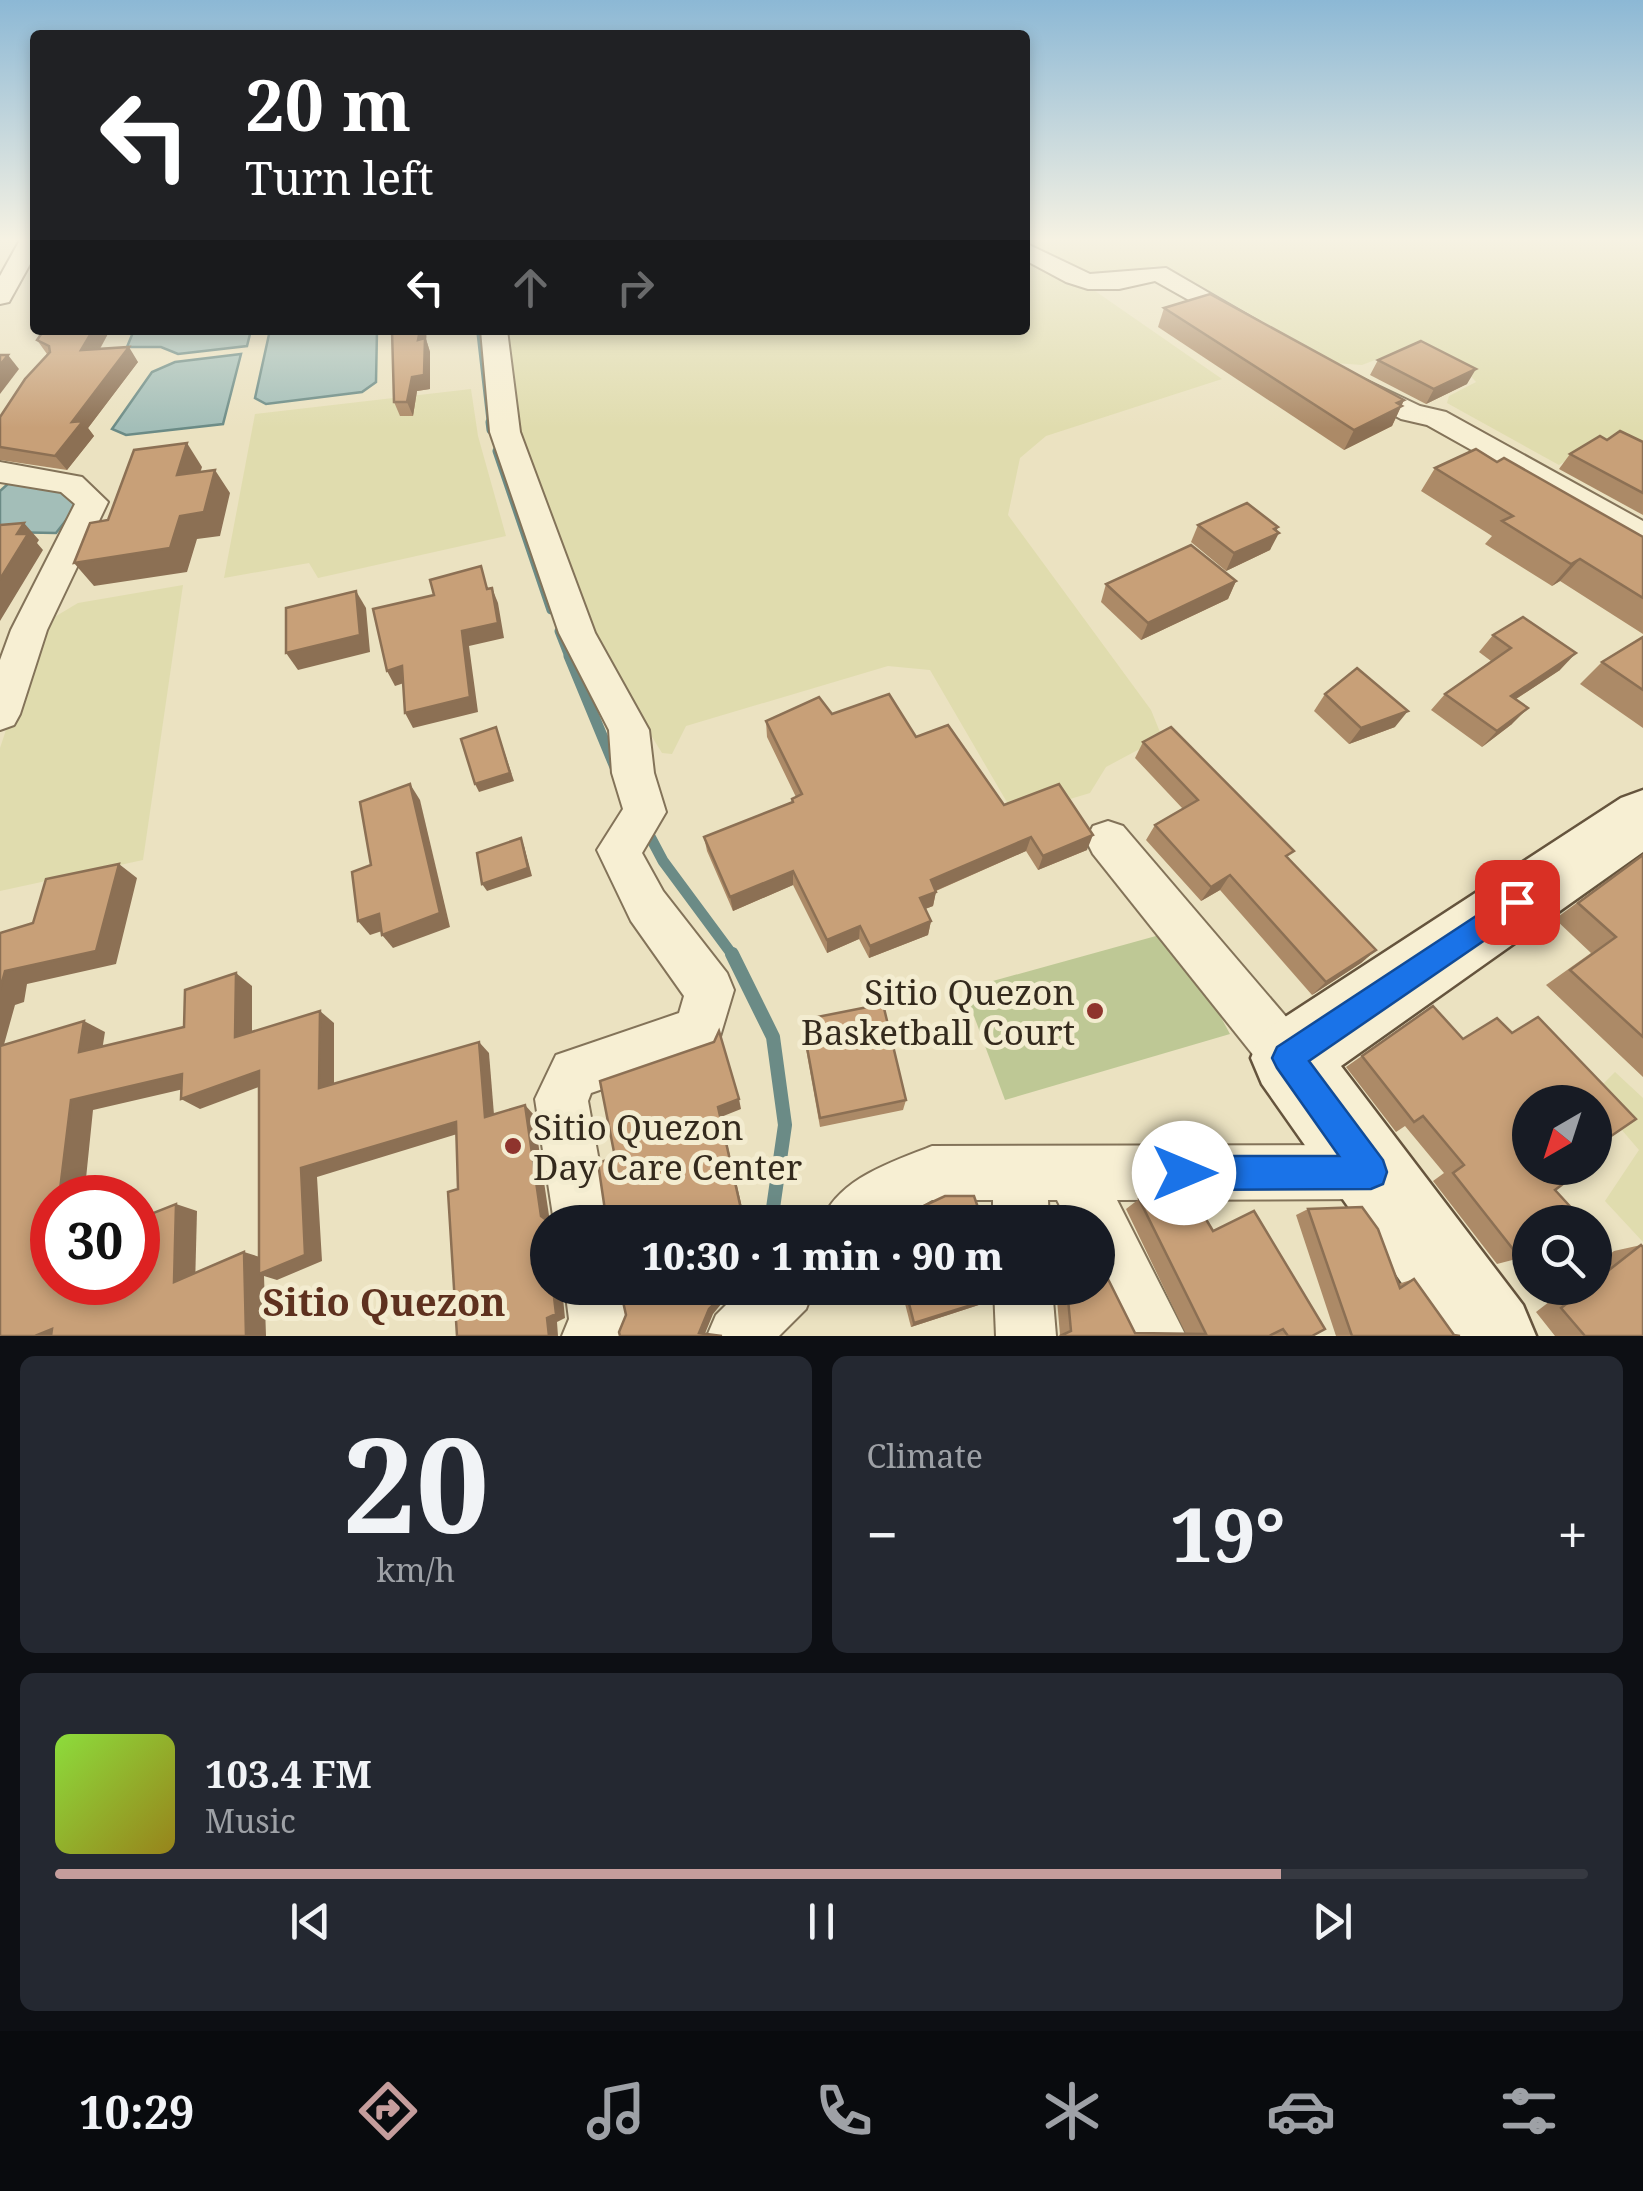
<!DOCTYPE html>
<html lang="en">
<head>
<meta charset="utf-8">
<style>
  :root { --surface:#171b24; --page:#242831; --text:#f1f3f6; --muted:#9ea1a6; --line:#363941; --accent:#c59d9c }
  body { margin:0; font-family:"Noto Serif",serif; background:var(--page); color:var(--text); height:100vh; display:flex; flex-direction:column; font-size:38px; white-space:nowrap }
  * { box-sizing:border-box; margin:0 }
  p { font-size:32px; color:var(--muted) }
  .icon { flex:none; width:55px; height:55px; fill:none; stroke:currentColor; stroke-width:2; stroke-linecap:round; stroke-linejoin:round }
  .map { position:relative; height:1336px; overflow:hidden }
  .sheet { display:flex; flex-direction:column; gap:20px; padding:20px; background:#0d0f14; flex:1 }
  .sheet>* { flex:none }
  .banner { position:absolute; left:30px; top:30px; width:1000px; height:305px; border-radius:10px; box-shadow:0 5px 15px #0003; background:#202124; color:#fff; overflow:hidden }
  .needle { width:65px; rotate:219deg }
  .controls { position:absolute; left:1512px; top:1085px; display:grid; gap:20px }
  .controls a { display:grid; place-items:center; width:100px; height:100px; border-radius:50%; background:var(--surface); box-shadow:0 5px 15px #0003; font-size:50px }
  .speed { position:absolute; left:30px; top:1175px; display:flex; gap:20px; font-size:50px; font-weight:700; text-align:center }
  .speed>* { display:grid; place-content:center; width:130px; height:130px; border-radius:50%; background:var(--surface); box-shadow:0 5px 15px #0003; line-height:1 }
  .speed .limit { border:15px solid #d22; background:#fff; color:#111 }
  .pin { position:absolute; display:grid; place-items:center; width:85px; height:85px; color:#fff; margin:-42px; border-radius:20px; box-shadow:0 5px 15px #0006 }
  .me { position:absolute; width:110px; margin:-55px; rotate:90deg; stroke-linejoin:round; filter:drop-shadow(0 0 8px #0008) }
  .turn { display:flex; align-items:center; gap:35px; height:210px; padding:0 50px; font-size:45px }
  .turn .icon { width:130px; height:130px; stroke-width:2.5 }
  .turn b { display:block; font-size:70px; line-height:85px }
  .lanes { display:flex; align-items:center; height:95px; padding:0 50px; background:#0003; justify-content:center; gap:50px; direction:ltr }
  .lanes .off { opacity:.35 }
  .big { font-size:75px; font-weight:800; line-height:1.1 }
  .sheet .tile { flex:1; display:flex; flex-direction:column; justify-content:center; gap:15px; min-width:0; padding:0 35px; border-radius:15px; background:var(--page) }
  .sheet .dial { align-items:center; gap:0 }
  .dial b { font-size:130px; line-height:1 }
  .song { display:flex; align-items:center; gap:30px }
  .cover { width:120px; height:120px; border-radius:15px; background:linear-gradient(135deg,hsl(90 70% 55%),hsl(50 70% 35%)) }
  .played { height:10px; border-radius:5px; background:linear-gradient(90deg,var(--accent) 80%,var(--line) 80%) }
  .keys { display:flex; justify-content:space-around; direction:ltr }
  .heat { display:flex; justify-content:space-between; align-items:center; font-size:55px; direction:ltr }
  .sheet .tiles { flex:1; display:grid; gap:20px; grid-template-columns:1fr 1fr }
  .tile:last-child { grid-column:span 2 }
  .trip { position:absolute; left:530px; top:1205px; width:585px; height:100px; border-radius:50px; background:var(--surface); box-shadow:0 5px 15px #0003; font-weight:800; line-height:100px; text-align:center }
  .tabs { display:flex; height:160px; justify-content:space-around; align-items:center; background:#090b0e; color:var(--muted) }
  .tabs .icon { width:70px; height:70px }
  .tabs .current { color:var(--accent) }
  .tabs b { font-size:45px; color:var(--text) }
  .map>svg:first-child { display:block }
  .farmland { fill:#e0dcae }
  .green { fill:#bec895 }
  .water { fill:#a3beb8; stroke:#6b8b86; stroke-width:2.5 }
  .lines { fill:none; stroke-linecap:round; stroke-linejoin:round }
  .stream-far3 { stroke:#6b8b86; stroke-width:6 }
  .stream-far2 { stroke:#6b8b86; stroke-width:9 }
  .stream-far1 { stroke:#6b8b86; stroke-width:11 }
  .stream { stroke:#6b8b86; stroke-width:14 }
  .street-casing { stroke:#837359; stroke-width:4 }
  .secondary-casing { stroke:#65543d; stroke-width:5 }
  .street { fill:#f7efd3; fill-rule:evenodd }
  .secondary { fill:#f7efd3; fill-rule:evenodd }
  .wall { fill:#ac8a67 }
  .shaded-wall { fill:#8c7054 }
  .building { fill:#c8a078; stroke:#8c7054; stroke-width:2.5 }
  .route { fill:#1a73e8; stroke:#114b97; stroke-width:2.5 }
  .poi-dot { fill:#8f342d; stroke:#f3ecd0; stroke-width:4 }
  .labels { text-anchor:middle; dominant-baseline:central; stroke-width:10; stroke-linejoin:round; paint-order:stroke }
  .near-poi-label { font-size:35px; fill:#342a1d; stroke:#f3ecd0; text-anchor:end }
  .near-neighbourhood-label { font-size:38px; font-weight:bold; fill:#5e311f; stroke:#f3ecd0 }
</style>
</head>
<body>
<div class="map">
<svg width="1643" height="1336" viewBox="0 0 1643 1336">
  <rect width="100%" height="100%" fill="#ebe2c1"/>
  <g class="farmland">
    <polygon points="1025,240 1643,240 1643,461 1600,440 1559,465 1447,403 1449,396 1476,382 1467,372 1425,352 1401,350 1362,365 1334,363 1172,269 1154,266 1085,284 1222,379 1046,436 1020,458 1008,515 1151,710 1162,737 1106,767 1090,793 1060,802 1048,796 1008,804 930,670 888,666 686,726 672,754 662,753 585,629 513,431 501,330 1025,330"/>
    <polygon points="471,389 478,436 506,536 318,578 309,563 224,578 255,414"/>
    <polygon points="183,585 143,860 0,891 0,748 41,625 78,603"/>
    <polygon points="1615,1072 1643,1098 1643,1242 1605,1201 1639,1150 1592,1095"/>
  </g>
  <polygon class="green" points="1174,931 1230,1034 1005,1100 964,989"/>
  <g class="water">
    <polygon points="134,330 251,330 247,346 178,354 161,347 127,347"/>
    <polygon points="270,330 377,330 376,382 362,392 266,404 255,398"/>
    <polygon points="241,354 223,424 126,435 112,429 152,372 175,362"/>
    <polygon points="10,482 62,492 78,505 56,533 0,532 0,491"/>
  </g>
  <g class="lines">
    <polyline class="stream-far3" points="479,330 490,425"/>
    <g class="stream-far2">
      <polyline points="490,422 491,430"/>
      <polyline points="497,451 551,610"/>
      <polyline points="559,631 570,659"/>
    </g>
    <g class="stream-far1">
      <polyline points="569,656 617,772"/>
      <polyline points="645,827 663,861 734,957"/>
    </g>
    <polyline class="stream" points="732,954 773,1037 785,1125 771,1222"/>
    <defs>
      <g id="street">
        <polygon points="20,240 35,240 35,255 9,302 0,304 0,276"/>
        <polygon points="1025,243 1090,274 1166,268 1259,322 1246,330 1237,327 1155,281 1119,289 1088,289 1066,282 1025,260"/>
        <polygon points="481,330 507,330 520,432 595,633 649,730 654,773 666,812 642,853 663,891 727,973 734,990 716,1050 591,1093 588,1101 610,1222 554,1222 535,1099 556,1055 679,1013 684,996 631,921 597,850 623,809 612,773 609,730 559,633 490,432"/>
        <polygon points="1359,377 1420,406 1446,412 1643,521 1643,546 1427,425 1401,419 1349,391 1345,385 1349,379"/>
        <polygon points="0,462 82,477 108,502 47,630 20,714 14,725 0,730 0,660 11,630 75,504 61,492 0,482"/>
        <polygon points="1108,821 1123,826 1306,1040 1313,1058 1306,1076 1288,1083 1270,1076 1093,854 1086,840 1093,826"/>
        <path d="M 1371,1145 L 1390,1153 L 1398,1172 L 1390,1191 L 1371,1199 L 1117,1200 L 1186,1336 L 1124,1336 L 1098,1282 L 1098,1222 L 1068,1222 L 1057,1200 L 1048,1200 L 1049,1222 L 993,1222 L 993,1200 L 932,1200 L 894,1222 L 821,1222 C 839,1178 890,1163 932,1146 Z"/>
        <polygon points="565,1288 623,1288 629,1320 622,1336 562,1336 569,1319"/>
        <polygon points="743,1288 814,1288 806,1309 779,1336 707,1336 716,1315"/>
        <polygon points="994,1288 1052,1288 1056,1336 996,1336"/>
      </g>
      <polygon id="secondary" points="1643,790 1643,852 1341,1066 1523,1305 1536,1336 1439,1336 1262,1084 1251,1058 1262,1032 1621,798"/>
    </defs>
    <use href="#street" class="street-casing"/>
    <use href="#secondary" class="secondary-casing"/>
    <use href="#street" class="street"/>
    <use href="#secondary" class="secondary"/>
  </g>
  <g class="wall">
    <polygon points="1164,308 1404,400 1392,426 1344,450 1158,327"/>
    <polygon points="44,330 110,330 100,349 138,362 88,428 94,436 67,470 0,460 0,417 47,354 37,340"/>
    <polygon points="426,339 430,352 430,389 417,391 413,416 400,416 394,402"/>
    <polygon points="1378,360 1467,384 1426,404 1370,375"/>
    <polygon points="1607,440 1643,442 1643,515 1559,469 1570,454"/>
    <polygon points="1497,462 1643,537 1643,634 1560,581 1552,586 1485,544 1492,536 1421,491 1435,468"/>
    <polygon points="1198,525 1276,531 1270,550 1226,571 1191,542"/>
    <polygon points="1236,581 1228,599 1141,640 1101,602 1106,584"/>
    <polygon points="1493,635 1560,670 1516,699 1512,724 1482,747 1431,710 1445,694 1491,661 1479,652"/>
    <polygon points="1643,637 1643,728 1580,684 1602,662"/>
    <polygon points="1325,694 1395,727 1349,744 1314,711"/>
    <polygon points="832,714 916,737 1004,805 1087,850 1038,870 1026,851 936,891 933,906 925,909 931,921 928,935 869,958 859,939 827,953 793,885 733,911 707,851 704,837 792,802 792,799 796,797 767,737 766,721"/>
    <polygon points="1143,742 1288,858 1376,950 1361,963 1312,995 1220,890 1201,901 1146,840 1155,825 1183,809 1135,758"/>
    <polygon points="1643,854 1643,1077 1546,985 1591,953 1555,919"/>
    <polygon points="1433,1006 1463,1039 1511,1033 1595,1102 1555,1190 1520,1258 1497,1264 1433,1181 1444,1173 1405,1126 1396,1132 1346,1067"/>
    <polygon points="802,1020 906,1100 903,1110 820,1127 803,1032"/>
    <polygon points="1139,1199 1213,1231 1312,1336 1058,1336 1060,1335 1056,1288 1098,1288 1107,1277 1135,1333 1186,1334 1126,1209"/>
    <polygon points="1308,1209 1398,1284 1414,1279 1454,1335 1460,1336 1336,1336 1296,1215"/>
    <polygon points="1641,1245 1643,1336 1555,1336 1536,1312 1567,1288 1595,1288 1595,1266 1614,1251"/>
    <polygon points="901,1288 996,1288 991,1301 911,1327"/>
  </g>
  <g class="shaded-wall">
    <polygon points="93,330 110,330 91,364 81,350"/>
    <polygon points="420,330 427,330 426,339 430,352 430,389 417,391 413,416 407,402"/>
    <polygon points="129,347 138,362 88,428 94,436 67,470 55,456 72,422"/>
    <polygon points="8,355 19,369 0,394 0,365"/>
    <polygon points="1476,369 1467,384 1426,404 1434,389"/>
    <polygon points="1404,400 1392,426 1344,450 1354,430"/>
    <polygon points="187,443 202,467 192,498 177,475"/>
    <polygon points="215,470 230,493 220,536 197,539 187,572 94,586 74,563 180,516"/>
    <polygon points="24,523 39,540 37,543 43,550 0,621 0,579 17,534"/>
    <polygon points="1278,527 1275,535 1279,533 1270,550 1226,571 1234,553"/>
    <polygon points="1580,559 1560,581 1552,586 1571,564"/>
    <polygon points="1236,581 1228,599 1141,640 1148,623"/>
    <polygon points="492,588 498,603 504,638 469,646 478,712 413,728 405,713"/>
    <polygon points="356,591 366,608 370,652 298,670 286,653"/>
    <polygon points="1576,653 1560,670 1496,712 1511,696"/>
    <polygon points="402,666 410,681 395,686 387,671"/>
    <polygon points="1528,708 1512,724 1482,747 1497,731"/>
    <polygon points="1408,711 1395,727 1349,744 1361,728"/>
    <polygon points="496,727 514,781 479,792 475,784"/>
    <polygon points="410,784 420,800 450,927 393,948 382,935"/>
    <polygon points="1093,835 1087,850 1038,870 1043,856"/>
    <polygon points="1031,837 1026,851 928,894 931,880"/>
    <polygon points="521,838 524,846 532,876 487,891 482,884"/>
    <polygon points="119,864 137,878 116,964 27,984 24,1002 15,1005 0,1059 0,990 5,971"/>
    <polygon points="793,871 793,885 733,911 730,897"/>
    <polygon points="1230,875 1220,890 1201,901 1211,887"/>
    <polygon points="936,892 933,906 917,912 920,898"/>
    <polygon points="379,914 391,928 370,935 358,921"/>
    <polygon points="931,921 928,935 869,958 870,946"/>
    <polygon points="860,926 859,939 827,953 827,940"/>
    <polygon points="1376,950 1361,963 1312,995 1326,982"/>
    <polygon points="236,973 252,986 252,1048 235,1037"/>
    <polygon points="320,1011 334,1023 334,1098 319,1088"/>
    <polygon points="84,1021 105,1032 100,1063 79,1052"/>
    <polygon points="479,1042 489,1053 495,1127 485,1117"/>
    <polygon points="259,1071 275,1081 200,1109 181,1099"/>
    <polygon points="182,1074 201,1085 93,1110 84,1198 59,1198 71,1100"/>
    <polygon points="739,1099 741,1109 721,1117 744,1216 726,1222 702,1222 718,1107"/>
    <polygon points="525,1105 534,1115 550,1222 541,1216"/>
    <polygon points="456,1122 467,1131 317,1177 322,1261 277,1280 264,1276 266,1336 246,1336 244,1252 263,1258 301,1168"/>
    <polygon points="176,1204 197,1211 195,1287 174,1282"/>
    <polygon points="553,1288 562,1288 565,1318 557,1322 558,1336 549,1336 547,1318"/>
    <polygon points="716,1288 719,1288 722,1303 713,1314 704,1336 699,1333"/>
    <polygon points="997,1297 991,1301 911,1327 914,1323"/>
    <polygon points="52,1329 70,1336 35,1336"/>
  </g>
  <g class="building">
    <polygon points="1210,294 1404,400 1397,403 1402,406 1354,430 1164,308"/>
    <polygon points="44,330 93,330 81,350 129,347 72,422 83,421 55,456 0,447 0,417 25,379 50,352 49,346 37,340"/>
    <polygon points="392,330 420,330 418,340 425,338 424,375 412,377 407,402 394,402"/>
    <polygon points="1421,341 1476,369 1434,389 1378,360"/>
    <polygon points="0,355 8,355 0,365"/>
    <polygon points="1620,431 1643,442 1643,493 1570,454 1600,436 1607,440"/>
    <polygon points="187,443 177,475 215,470 204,512 180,516 170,548 74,563 90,523 108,520 134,450"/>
    <polygon points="1476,449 1497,462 1504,458 1643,537 1643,598 1580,559 1571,564 1502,521 1513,516 1435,468"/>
    <polygon points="1247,503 1278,527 1274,529 1279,533 1234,553 1198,525"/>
    <polygon points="24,523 17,534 28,534 0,579 0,525"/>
    <polygon points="1191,545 1236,581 1148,623 1106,584"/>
    <polygon points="481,566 487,589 492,588 498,623 462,631 470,697 405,713 402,666 387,671 373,609 434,595 430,580"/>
    <polygon points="356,591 360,635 286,653 286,608"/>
    <polygon points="1523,617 1576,653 1511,696 1528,708 1497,731 1445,694 1511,648 1493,635"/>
    <polygon points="1643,637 1643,690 1602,662"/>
    <polygon points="1357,668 1408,711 1361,728 1325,694"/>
    <polygon points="889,694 916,737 948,725 1004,805 1059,784 1093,835 1043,856 1031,837 931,880 936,892 920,898 931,921 870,946 860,926 827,940 793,871 730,897 704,837 793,802 792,799 802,794 766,721 819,697 832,714"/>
    <polygon points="496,727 510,773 475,784 461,739"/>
    <polygon points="1171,727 1294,851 1286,856 1376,950 1326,982 1230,875 1211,887 1155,825 1198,800 1143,742"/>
    <polygon points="410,784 440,913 382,935 379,914 358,921 352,872 371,865 360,802"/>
    <polygon points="521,838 528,868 482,884 477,853"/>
    <polygon points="1643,855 1643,1037 1570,970 1616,937 1578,903"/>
    <polygon points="119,864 96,951 5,971 0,990 0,933 33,923 46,879"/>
    <polygon points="236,973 235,1037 320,1011 319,1088 479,1042 485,1117 525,1105 541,1216 545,1219 606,1217 598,1163 615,1157 600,1081 714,1042 719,1031 739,1099 718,1107 741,1209 702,1222 548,1222 548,1288 553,1288 556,1314 547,1318 549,1336 457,1336 448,1192 458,1189 456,1122 301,1168 305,1255 259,1274 259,1071 181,1099 182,1074 71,1100 59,1198 52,1198 52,1282 138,1282 138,1219 176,1204 174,1282 244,1252 246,1336 51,1336 52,1329 35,1336 0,1336 0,1046 84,1021 79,1052 184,1027 185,990"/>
    <polygon points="883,1004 906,1100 820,1118 802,1020"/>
    <polygon points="1433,1006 1463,1039 1497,1018 1512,1033 1538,1017 1636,1119 1595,1147 1595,1102 1530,1102 1530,1168 1577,1168 1580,1171 1555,1190 1577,1214 1566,1222 1530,1222 1530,1251 1520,1258 1453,1173 1464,1165 1423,1116 1414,1122 1362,1056"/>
    <polygon points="1150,1194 1191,1194 1213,1231 1254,1211 1325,1329 1312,1336 1288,1336 1283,1329 1269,1336 1060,1336 1071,1331 1067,1288 1098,1288 1098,1268 1106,1264 1107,1277 1135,1333 1206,1334 1139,1199"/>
    <polygon points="945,1196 974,1196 983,1222 887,1222 886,1219 898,1218"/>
    <polygon points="1362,1207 1378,1229 1400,1288 1414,1279 1454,1335 1460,1336 1352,1336 1308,1209"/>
    <polygon points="1641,1245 1643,1247 1643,1336 1585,1336 1561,1308 1587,1288 1595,1288 1595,1281"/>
    <polygon points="620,1288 716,1288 719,1299 709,1309 699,1333 722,1336 620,1336 619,1332 626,1315"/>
    <polygon points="905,1288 996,1288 997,1297 914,1323"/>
  </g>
  <linearGradient id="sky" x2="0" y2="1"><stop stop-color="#8cb8d5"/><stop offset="0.56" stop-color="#f6f2e3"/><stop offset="1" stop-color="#f6f2e3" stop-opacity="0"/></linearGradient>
  <rect width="1643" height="428" fill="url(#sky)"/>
  <polygon class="route" points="1517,889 1527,892 1531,902 1527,911 1309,1061 1383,1160 1387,1172 1383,1184 1371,1189 1184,1190 1173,1185 1168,1173 1173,1161 1184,1156 1339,1156 1277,1068 1272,1058 1277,1047"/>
  <g class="poi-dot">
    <circle cx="1095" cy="1011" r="10"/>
    <circle cx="513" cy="1146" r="10"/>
  </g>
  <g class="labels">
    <g class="near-poi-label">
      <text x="1075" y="991">Sitio Quezon<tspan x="1075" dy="40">Basketball Court</tspan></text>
      <text x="533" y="1126" text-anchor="start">Sitio Quezon<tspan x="533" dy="40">Day Care Center</tspan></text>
    </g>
    <g class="near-neighbourhood-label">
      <text x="384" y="1301">Sitio Quezon</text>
    </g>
  </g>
</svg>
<div class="controls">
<a><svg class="needle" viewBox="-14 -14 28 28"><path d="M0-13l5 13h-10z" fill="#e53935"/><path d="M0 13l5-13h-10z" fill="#9ea1a6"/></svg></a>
<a><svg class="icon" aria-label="search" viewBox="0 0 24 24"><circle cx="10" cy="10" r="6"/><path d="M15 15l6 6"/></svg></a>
</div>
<div class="speed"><div class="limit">30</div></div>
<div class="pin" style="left:1517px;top:902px;background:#d93025"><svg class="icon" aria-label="arrive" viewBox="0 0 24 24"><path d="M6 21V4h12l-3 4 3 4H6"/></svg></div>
<svg class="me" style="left:1184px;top:1173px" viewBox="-20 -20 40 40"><circle r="19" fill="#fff"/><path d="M0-13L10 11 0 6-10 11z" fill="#1a73e8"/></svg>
<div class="trip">10:30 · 1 min · 90 m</div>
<div class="banner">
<div class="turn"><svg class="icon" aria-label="left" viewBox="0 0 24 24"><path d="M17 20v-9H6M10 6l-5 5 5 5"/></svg><div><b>20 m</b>Turn left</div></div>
<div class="lanes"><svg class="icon" aria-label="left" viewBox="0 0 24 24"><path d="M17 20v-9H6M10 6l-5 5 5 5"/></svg><svg class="icon off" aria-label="ahead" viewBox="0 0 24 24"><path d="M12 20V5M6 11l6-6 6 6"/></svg><svg class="icon off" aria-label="right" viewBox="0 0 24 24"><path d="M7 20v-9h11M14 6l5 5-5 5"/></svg></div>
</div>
</div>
<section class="sheet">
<div class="tiles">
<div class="tile dial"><b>20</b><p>km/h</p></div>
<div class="tile"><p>Climate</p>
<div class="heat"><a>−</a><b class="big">19°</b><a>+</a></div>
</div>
<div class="tile">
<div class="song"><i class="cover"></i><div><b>103.4 FM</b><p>Music</p></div></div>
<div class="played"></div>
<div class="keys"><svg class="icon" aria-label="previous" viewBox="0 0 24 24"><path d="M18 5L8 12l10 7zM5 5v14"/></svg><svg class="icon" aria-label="pause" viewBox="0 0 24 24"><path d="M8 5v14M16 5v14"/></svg><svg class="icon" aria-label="next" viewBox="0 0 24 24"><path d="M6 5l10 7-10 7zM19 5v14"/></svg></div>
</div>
</div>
</section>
<nav class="tabs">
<b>10:29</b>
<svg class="icon current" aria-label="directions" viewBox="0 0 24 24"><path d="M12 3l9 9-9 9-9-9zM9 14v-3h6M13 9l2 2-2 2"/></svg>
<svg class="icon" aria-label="music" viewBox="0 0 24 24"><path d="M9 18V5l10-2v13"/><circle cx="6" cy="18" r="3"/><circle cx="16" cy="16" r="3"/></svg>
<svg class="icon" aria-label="phone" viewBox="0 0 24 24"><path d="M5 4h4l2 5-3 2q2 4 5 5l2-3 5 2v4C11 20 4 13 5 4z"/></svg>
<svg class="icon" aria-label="climate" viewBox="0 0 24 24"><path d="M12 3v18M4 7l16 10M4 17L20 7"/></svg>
<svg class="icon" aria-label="car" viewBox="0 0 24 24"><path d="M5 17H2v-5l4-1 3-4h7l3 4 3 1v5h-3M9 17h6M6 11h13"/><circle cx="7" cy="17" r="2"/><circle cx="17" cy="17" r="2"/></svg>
<svg class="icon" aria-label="filters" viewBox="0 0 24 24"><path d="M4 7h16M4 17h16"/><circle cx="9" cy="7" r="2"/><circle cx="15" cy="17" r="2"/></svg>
</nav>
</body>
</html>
